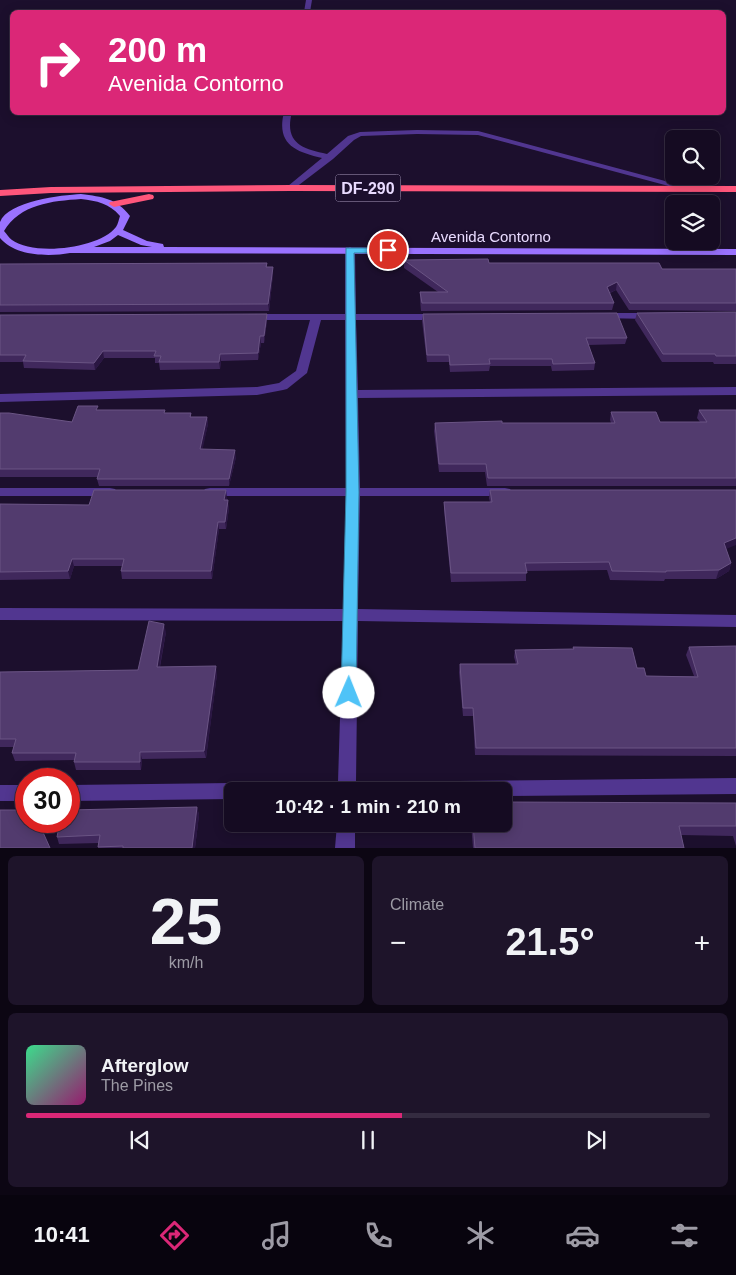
<!DOCTYPE html>
<html lang="en">
<head>
<meta charset="utf-8">
<style>
  :root { --surface:#150b22; --page:#1e142a; --text:#f1f3f6; --muted:#9d9ba5; --line:#342b40; --accent:#db2777 }
  body { margin:0; font-family:Arial,sans-serif; background:var(--page); color:var(--text); height:100vh; display:flex; flex-direction:column; font-size:19px; white-space:nowrap }
  * { box-sizing:border-box; margin:0 }
  p { font-size:16px; color:var(--muted) }
  .icon { flex:none; width:28px; height:28px; fill:none; stroke:currentColor; stroke-width:2; stroke-linecap:round; stroke-linejoin:round }
  .map { position:relative; height:848px; overflow:hidden }
  .drawer { display:flex; flex-direction:column; gap:8px; padding:8px; background:#0c0613; flex:1 }
  .drawer>* { flex:none }
  .banner { position:absolute; left:10px; top:10px; width:716px; height:105px; border-radius:8px; box-shadow:0 2px 12px #0003,0 0 0 1px var(--line); background:#db2777; color:#fff; overflow:hidden }
  .fabs { position:absolute; left:665px; top:130px; display:grid; gap:10px }
  .fabs a { display:grid; place-items:center; width:55px; height:55px; border-radius:8px; background:var(--surface); box-shadow:0 2px 12px #0003,0 0 0 1px var(--line); font-size:25px }
  .speed { position:absolute; left:15px; top:768px; display:flex; gap:10px; font-size:25px; font-weight:700; text-align:center }
  .speed>* { display:grid; place-content:center; width:65px; height:65px; border-radius:50%; background:var(--surface); box-shadow:0 2px 12px #0003,0 0 0 1px var(--line); line-height:1 }
  .speed .limit { border:8px solid #d22; background:#fff; color:#111 }
  .pin { position:absolute; display:grid; place-items:center; width:42px; height:42px; color:#fff; margin:-21px; border:2px solid #fff; border-radius:50%; box-shadow:0 1px 5px #0007 }
  .me { position:absolute; width:55px; margin:-28px; rotate:1deg; stroke-linejoin:round; filter:drop-shadow(0 0 4px #0008) }
  .turn { display:flex; align-items:center; gap:18px; height:105px; padding:0 15px; font-size:22px }
  .turn .icon { width:65px; height:65px; stroke-width:2.5 }
  .turn b { display:block; font-size:35px; line-height:42px }
  .big { font-size:38px; font-weight:700; line-height:1.1 }
  .drawer .card { flex:1; display:flex; flex-direction:column; justify-content:center; gap:8px; min-width:0; padding:0 18px; border-radius:8px; background:var(--page) }
  .drawer .dial { align-items:center; gap:0 }
  .dial b { font-size:65px; line-height:1 }
  .song { display:flex; align-items:center; gap:15px }
  .cover { width:60px; height:60px; border-radius:8px; background:linear-gradient(135deg,hsl(150 70% 55%),hsl(320 70% 35%)) }
  .played { height:5px; border-radius:2px; background:linear-gradient(90deg,var(--accent) 55%,var(--line) 55%) }
  .keys { display:flex; justify-content:space-around; direction:ltr }
  .heat { display:flex; justify-content:space-between; align-items:center; font-size:28px; direction:ltr }
  .drawer .tiles { flex:1; display:grid; gap:8px; grid-template-columns:1fr 1fr }
  .card:last-child { grid-column:span 2 }
  .trip { position:absolute; left:224px; top:782px; width:288px; height:50px; border-radius:8px; background:var(--surface); box-shadow:0 2px 12px #0003,0 0 0 1px var(--line); font-weight:700; line-height:50px; text-align:center }
  .menu { display:flex; height:80px; justify-content:space-around; align-items:center; background:#08040e; color:var(--muted) }
  .menu .icon { width:35px; height:35px }
  .menu .active { color:var(--accent) }
  .menu b { font-size:22px; color:var(--text) }
  .map>svg:first-child { display:block }
  .lines { fill:none; stroke-linecap:round; stroke-linejoin:round }
  .street { fill:#513690; fill-rule:evenodd }
  .secondary { fill:#9a72ff; fill-rule:evenodd }
  .highway { fill:#ff567b; fill-rule:evenodd }
  .wall { fill:#40285c }
  .shaded-wall { fill:#2a1642 }
  .building { fill:#523b6e; stroke:#6a5484 }
  .route { fill:#4fc3f7; stroke:#337fa1 }
  .labels { text-anchor:middle; dominant-baseline:central; stroke-width:4; stroke-linejoin:round; paint-order:stroke }
  .far-street-label { font-size:15px; fill:#e9dbff; stroke:#1c0f2d }
  .shield { fill:#1c0f2d; stroke:#ac9ec0; stroke-width:1 }
  .shield-label { font-size:16px; font-weight:bold; fill:#e9dbff }
</style>
</head>
<body>
<div class="map">
<svg width="736" height="848" viewBox="0 0 736 848">
  <rect width="100%" height="100%" fill="#1c0f2d"/>
  <g class="lines">
    <g class="street">
      <polygon points="306,0 312,0 310,12 304,12"/>
      <path d="M 284,112 L 292,112 C 284,142 301,149 327,154 L 348,136 L 360,132 L 417,130 L 478,131 L 695,189 L 691,192 L 478,135 L 417,134 L 361,136 L 354,140 L 333,159 L 291,191 L 288,190 L 288,186 L 322,158 C 295,152 276,144 284,112 Z"/>
      <polygon points="350,247 355,250 356,314 437,314 442,317 437,320 356,320 358,390 736,387 736,395 358,398 360,488 505,488 510,489 512,492 510,495 505,496 360,496 358,609 736,615 736,627 358,621 356,782 736,778 736,794 502,796 502,791 232,791 232,799 69,801 69,785 232,783 238,785 240,788 242,785 248,783 338,782 343,621 0,620 0,608 343,609 346,496 210,496 205,495 203,492 205,489 210,488 346,488 345,320 321,320 307,373 287,389 283,390 257,395 0,402 0,394 257,387 279,383 296,371 310,320 250,320 245,317 250,314 345,314 345,250"/>
      <polygon points="602,313 652,313 657,316 652,319 598,318 597,316 598,314"/>
      <polygon points="0,488 110,488 115,489 117,492 115,495 110,496 0,496"/>
      <rect x="0" y="785" width="26" height="16"/>
      <polygon points="337,824 355,824 355,848 335,848"/>
    </g>
    <path class="secondary" d="M 81,194 C 103,197 116,198 130,216 L 123,230 L 147,241 L 163,244 L 164,247 L 736,249 L 736,255 L 70,253 C 48,257 15,256 0,238 C 0,233 0,226 0,222 C 8,201 62,195 81,194 ZM 81,199 C 97,201 109,203 120,216 C 119,219 118,224 116,227 C 99,249 33,256 12,240 C 9,238 7,234 4,231 C 20,204 52,201 81,199 ZM 118,235 L 141,245 L 152,247 L 94,247 L 110,241 Z"/>
    <g class="highway">
      <polygon points="291,185 736,186 736,192 291,191 51,193 0,196 0,190 51,187"/>
      <polygon points="149,194 153,195 154,197 153,199 114,207 109,204 110,202"/>
    </g>
  </g>
  <g class="wall">
    <polygon points="404,260 662,269 736,269 736,311 629,310 616,290 610,293 614,303 612,310 421,311 420,300 420,292 438,292 404,268"/>
    <polygon points="267,263 267,267 273,274 269,311 0,312 0,264"/>
    <polygon points="736,312 736,364 714,364 713,362 662,362 635,320 637,313"/>
    <polygon points="423,314 627,338 625,344 588,345 595,363 594,370 552,371 551,366 490,366 489,371 450,372 449,362 427,362 422,321"/>
    <polygon points="0,315 267,321 264,343 261,343 258,360 221,361 220,369 160,370 159,363 155,363 155,358 104,358 95,370 24,368 23,362 0,362"/>
    <polygon points="98,410 165,413 191,413 191,417 207,417 208,424 202,449 236,457 229,486 99,486 97,479 98,477 0,477 0,413 72,422"/>
    <polygon points="699,410 736,410 736,486 487,486 485,472 439,472 434,431 435,423 611,423 610,420 611,412 660,422 700,422 697,418"/>
    <polygon points="490,490 726,549 731,563 729,571 716,579 665,579 664,581 610,580 607,570 526,571 526,581 451,582 444,510 444,502 490,502 489,498"/>
    <polygon points="227,498 226,500 229,508 226,529 219,529 212,579 122,579 121,571 122,566 74,566 70,579 0,580 0,504 89,505"/>
    <polygon points="166,632 160,667 217,674 206,758 142,759 141,770 76,770 74,762 75,760 15,761 12,753 14,747 0,747 0,672 138,670"/>
    <polygon points="736,646 736,756 475,755 473,716 463,716 459,672 460,664 516,664 514,657 515,650 573,649 573,647 637,668 646,676 694,676 686,655 689,647"/>
    <polygon points="736,803 736,846 733,836 681,835 684,848 473,848 471,824 502,824"/>
    <polygon points="197,807 199,815 195,848 98,848 99,843 59,844 57,837"/>
  </g>
  <g class="shaded-wall">
    <polygon points="273,267 273,274 269,311 268,304"/>
    <polygon points="617,282 616,290 606,294 607,287"/>
    <polygon points="267,314 267,321 264,343 264,336"/>
    <polygon points="260,336 261,343 258,360 258,353"/>
    <polygon points="103,351 104,358 95,370 94,363"/>
    <polygon points="220,354 221,361 220,369 219,362"/>
    <polygon points="207,417 208,424 201,457 200,449"/>
    <polygon points="235,450 236,457 229,486 229,479"/>
    <polygon points="226,490 227,498 225,508 224,500"/>
    <polygon points="228,500 229,508 226,529 225,522"/>
    <polygon points="218,522 219,529 212,579 211,571"/>
    <polygon points="736,538 736,545 721,551 724,543"/>
    <polygon points="72,559 74,566 70,579 68,571"/>
    <polygon points="731,563 729,571 716,579 719,570"/>
    <polygon points="164,624 166,632 158,675 157,667"/>
    <polygon points="216,666 217,674 206,758 204,751"/>
    <polygon points="140,752 142,759 141,770 140,762"/>
    <polygon points="197,807 199,815 195,848 192,848"/>
  </g>
  <g class="building">
    <polygon points="488,259 489,263 659,263 662,269 736,269 736,303 630,303 617,282 607,287 614,303 422,303 420,292 448,292 404,260"/>
    <polygon points="267,263 266,267 273,267 268,304 0,305 0,264"/>
    <polygon points="736,312 736,356 716,356 715,354 663,354 637,313"/>
    <polygon points="617,313 627,338 586,338 595,363 553,364 552,359 489,359 490,364 450,365 449,355 427,355 423,314"/>
    <polygon points="267,314 264,336 260,336 258,353 220,354 219,362 159,362 161,356 154,356 156,351 103,351 94,363 23,361 26,355 0,355 0,315"/>
    <polygon points="78,406 98,406 96,410 165,410 164,413 191,413 190,417 207,417 200,449 235,450 229,479 97,479 100,469 0,469 0,413 9,413 72,422"/>
    <polygon points="699,410 736,410 736,478 488,478 486,464 439,464 435,423 502,421 502,423 615,423 611,412 656,412 660,422 707,422"/>
    <polygon points="94,490 226,490 224,500 228,500 225,522 218,522 211,571 121,571 124,559 72,559 68,571 0,572 0,504 89,505"/>
    <polygon points="490,490 736,490 736,538 724,543 731,563 719,570 666,571 666,572 612,571 609,562 525,563 527,573 451,573 444,502 492,502"/>
    <polygon points="149,621 164,624 157,667 216,666 204,751 140,752 140,762 74,762 76,753 12,753 16,739 0,739 0,672 138,670"/>
    <polygon points="736,646 736,748 476,748 473,708 463,708 460,664 518,664 515,650 574,649 573,647 632,648 637,668 644,668 646,676 698,677 689,647"/>
    <polygon points="502,802 736,803 736,826 679,826 684,848 475,848 473,824 502,824"/>
    <polygon points="197,807 192,848 123,848 123,846 98,847 100,835 57,837 60,821 69,821 69,810"/>
    <polygon points="0,810 26,810 26,821 38,821 50,848 0,848"/>
  </g>
  <polygon class="route" points="346,248 388,248 393,250 388,253 354,253 359,492 356,693 354,697 349,699 343,697 341,693 346,492"/>
  <g class="labels">
    <g class="far-street-label">
      <text x="491" y="236">Avenida Contorno</text>
    </g>
    <rect class="shield" x="335.5" y="174.5" width="65" height="27" rx="4"/>
    <g class="shield-label">
      <text x="368" y="188">DF-290</text>
    </g>
  </g>
</svg>
<div class="fabs">
<a><svg class="icon" aria-label="search" viewBox="0 0 24 24"><circle cx="10" cy="10" r="6"/><path d="M15 15l6 6"/></svg></a>
<a><svg class="icon" aria-label="layers" viewBox="0 0 24 24"><path d="M12 4l9 5-9 5-9-5zM3 14l9 5 9-5"/></svg></a>
</div>
<div class="speed"><div class="limit">30</div></div>
<div class="pin" style="left:388px;top:250px;background:#d93025"><svg class="icon" aria-label="arrive" viewBox="0 0 24 24"><path d="M6 21V4h12l-3 4 3 4H6"/></svg></div>
<svg class="me" style="left:349px;top:693px" viewBox="-20 -20 40 40"><circle r="19" fill="#fff"/><path d="M0-13L10 11 0 6-10 11z" fill="#4fc3f7"/></svg>
<div class="trip">10:42 · 1 min · 210 m</div>
<div class="banner">
<div class="turn"><svg class="icon" aria-label="right" viewBox="0 0 24 24"><path d="M7 20v-9h11M14 6l5 5-5 5"/></svg><div><b>200 m</b>Avenida Contorno</div></div>
</div>
</div>
<section class="drawer">
<div class="tiles">
<div class="card dial"><b>25</b><p>km/h</p></div>
<div class="card"><p>Climate</p>
<div class="heat"><a>−</a><b class="big">21.5°</b><a>+</a></div>
</div>
<div class="card">
<div class="song"><i class="cover"></i><div><b>Afterglow</b><p>The Pines</p></div></div>
<div class="played"></div>
<div class="keys"><svg class="icon" aria-label="previous" viewBox="0 0 24 24"><path d="M18 5L8 12l10 7zM5 5v14"/></svg><svg class="icon" aria-label="pause" viewBox="0 0 24 24"><path d="M8 5v14M16 5v14"/></svg><svg class="icon" aria-label="next" viewBox="0 0 24 24"><path d="M6 5l10 7-10 7zM19 5v14"/></svg></div>
</div>
</div>
</section>
<nav class="menu">
<b>10:41</b>
<svg class="icon active" aria-label="directions" viewBox="0 0 24 24"><path d="M12 3l9 9-9 9-9-9zM9 14v-3h6M13 9l2 2-2 2"/></svg>
<svg class="icon" aria-label="music" viewBox="0 0 24 24"><path d="M9 18V5l10-2v13"/><circle cx="6" cy="18" r="3"/><circle cx="16" cy="16" r="3"/></svg>
<svg class="icon" aria-label="phone" viewBox="0 0 24 24"><path d="M5 4h4l2 5-3 2q2 4 5 5l2-3 5 2v4C11 20 4 13 5 4z"/></svg>
<svg class="icon" aria-label="climate" viewBox="0 0 24 24"><path d="M12 3v18M4 7l16 10M4 17L20 7"/></svg>
<svg class="icon" aria-label="car" viewBox="0 0 24 24"><path d="M5 17H2v-5l4-1 3-4h7l3 4 3 1v5h-3M9 17h6M6 11h13"/><circle cx="7" cy="17" r="2"/><circle cx="17" cy="17" r="2"/></svg>
<svg class="icon" aria-label="filters" viewBox="0 0 24 24"><path d="M4 7h16M4 17h16"/><circle cx="9" cy="7" r="2"/><circle cx="15" cy="17" r="2"/></svg>
</nav>
</body>
</html>
